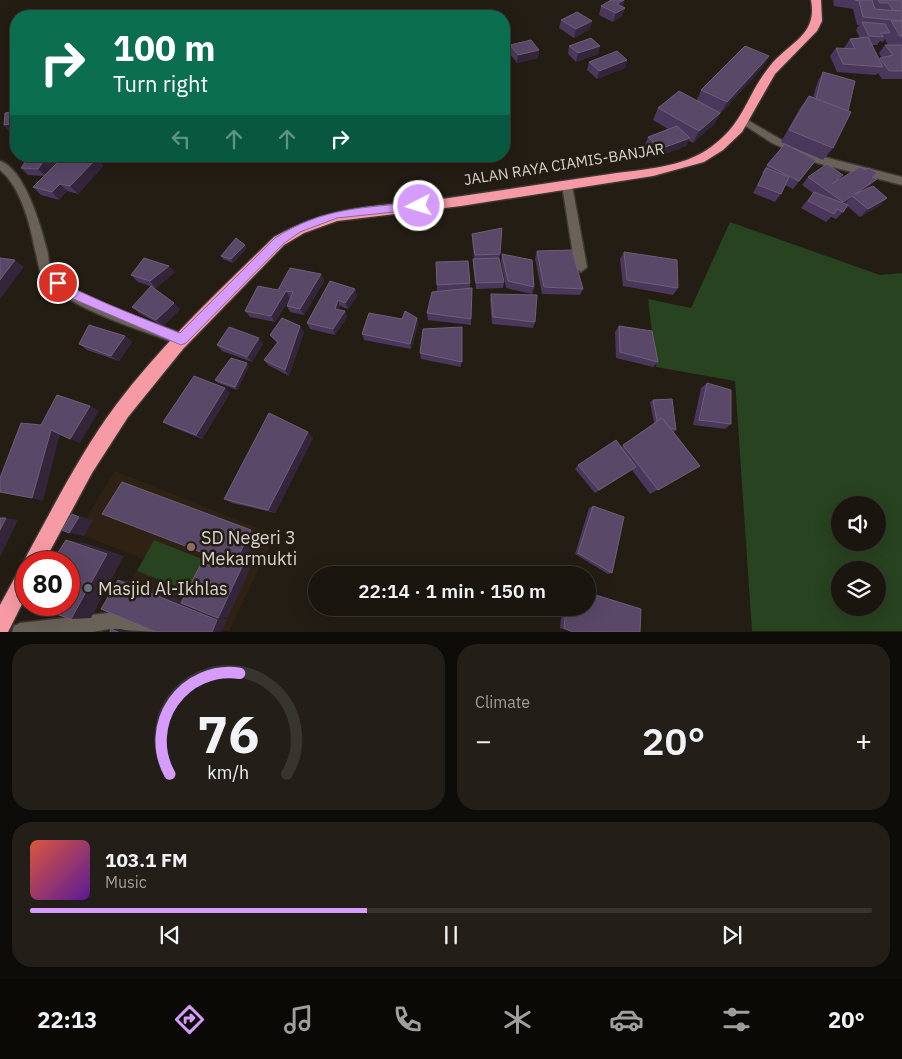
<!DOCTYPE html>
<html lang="en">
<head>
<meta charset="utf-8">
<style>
  :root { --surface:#1a160f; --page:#231f18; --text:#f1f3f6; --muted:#9f9f9e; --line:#38352f; --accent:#d59cfb }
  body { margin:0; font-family:"IBM Plex Sans",sans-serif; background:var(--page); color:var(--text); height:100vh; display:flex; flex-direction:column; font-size:19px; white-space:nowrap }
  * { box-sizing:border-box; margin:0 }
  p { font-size:16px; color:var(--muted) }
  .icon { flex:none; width:28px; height:28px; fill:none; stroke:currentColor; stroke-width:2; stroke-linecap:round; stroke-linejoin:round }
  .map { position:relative; height:632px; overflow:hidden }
  .sheet { display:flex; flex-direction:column; gap:12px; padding:12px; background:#0e0c08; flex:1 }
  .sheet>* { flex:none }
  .banner { position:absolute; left:10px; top:10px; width:500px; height:152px; border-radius:20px; box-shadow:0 5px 20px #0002,0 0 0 1px var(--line); background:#0b6e4f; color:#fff; overflow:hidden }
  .buttons { position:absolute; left:831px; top:496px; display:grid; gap:10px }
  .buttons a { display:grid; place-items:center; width:55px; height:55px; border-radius:50%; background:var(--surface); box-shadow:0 5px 20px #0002,0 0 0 1px var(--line); font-size:25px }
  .speed { position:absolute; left:15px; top:551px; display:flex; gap:10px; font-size:25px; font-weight:700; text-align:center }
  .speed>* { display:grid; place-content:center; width:65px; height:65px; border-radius:50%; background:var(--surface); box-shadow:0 5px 20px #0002,0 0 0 1px var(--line); line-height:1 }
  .speed .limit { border:8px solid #d22; background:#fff; color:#111 }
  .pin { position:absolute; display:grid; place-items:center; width:42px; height:42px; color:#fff; margin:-21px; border:2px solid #fff; border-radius:50%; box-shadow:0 1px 5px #0007 }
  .me { position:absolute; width:55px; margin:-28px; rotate:265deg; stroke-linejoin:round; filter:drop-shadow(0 0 4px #0008) }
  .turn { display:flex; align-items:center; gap:18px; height:105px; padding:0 20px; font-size:22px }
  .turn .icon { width:65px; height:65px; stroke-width:2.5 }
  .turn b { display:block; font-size:35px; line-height:42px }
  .lanes { display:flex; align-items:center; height:48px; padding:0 20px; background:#0003; justify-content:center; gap:25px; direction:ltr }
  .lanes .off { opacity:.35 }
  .big { font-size:38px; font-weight:600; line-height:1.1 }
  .sheet .card { flex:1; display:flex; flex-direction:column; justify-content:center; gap:8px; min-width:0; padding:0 18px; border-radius:20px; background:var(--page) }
  .sheet .dial { align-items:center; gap:0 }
  .dial svg { height:130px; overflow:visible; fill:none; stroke:var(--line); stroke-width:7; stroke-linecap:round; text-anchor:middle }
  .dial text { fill:var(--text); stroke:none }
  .song { display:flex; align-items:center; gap:15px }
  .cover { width:60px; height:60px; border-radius:8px; background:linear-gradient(135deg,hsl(10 70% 55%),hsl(270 70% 35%)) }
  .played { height:5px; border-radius:2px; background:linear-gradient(90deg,var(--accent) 40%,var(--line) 40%) }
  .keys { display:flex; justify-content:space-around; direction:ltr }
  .heat { display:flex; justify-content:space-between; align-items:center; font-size:28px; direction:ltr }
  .sheet .tiles { flex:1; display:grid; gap:12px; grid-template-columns:1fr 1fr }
  .card:last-child { grid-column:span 2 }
  .trip { position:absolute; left:308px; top:566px; width:288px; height:50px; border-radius:25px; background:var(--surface); box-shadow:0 5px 20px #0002,0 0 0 1px var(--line); font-weight:600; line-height:50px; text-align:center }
  .tab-bar { display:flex; height:80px; justify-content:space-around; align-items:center; background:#0a0906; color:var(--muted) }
  .tab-bar .icon { width:35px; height:35px }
  .tab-bar .on { color:var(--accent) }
  .tab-bar b { font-size:22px; color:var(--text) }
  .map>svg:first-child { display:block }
  .education { fill:#2f2215 }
  .green { fill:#284320; fill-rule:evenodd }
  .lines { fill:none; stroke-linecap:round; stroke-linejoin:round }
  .street-casing { stroke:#3d3833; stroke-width:3 }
  .highway-casing { stroke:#3d3833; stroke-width:3 }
  .street { fill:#6a6258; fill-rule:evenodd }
  .highway { fill:#f69ba5; fill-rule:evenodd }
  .wall { fill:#4b375c; fill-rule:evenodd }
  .shaded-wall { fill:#34253a }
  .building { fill:#5a4868; stroke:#6e5e78 }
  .route { fill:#d59cfb; stroke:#8a65a3 }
  .education-dot { fill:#8d6e63; stroke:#231d14; stroke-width:2 }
  .worship-dot { fill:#6b7280; stroke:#231d14; stroke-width:2 }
  .labels { text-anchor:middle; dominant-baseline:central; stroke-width:5; stroke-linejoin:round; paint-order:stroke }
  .street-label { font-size:15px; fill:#d9d4ce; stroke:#231d14 }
  .near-poi-label { font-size:18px; fill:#d9d4ce; stroke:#231d14; text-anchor:start }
</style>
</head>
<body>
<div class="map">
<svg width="902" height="632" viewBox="0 0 902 632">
  <rect width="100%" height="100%" fill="#231d14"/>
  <polygon class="education" points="115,471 275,535 229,631 172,632 116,608 143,559 77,533"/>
  <g class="green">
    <path d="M 730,222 L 880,275 L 902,273 L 902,631 L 752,631 L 735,381 L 656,367 L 648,299 L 691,308 ZM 840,505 L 878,505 L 878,542 L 840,542 ZM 840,570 L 878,570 L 878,608 L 840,608 Z"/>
    <polygon points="154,540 207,561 191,592 137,571"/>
  </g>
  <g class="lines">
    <defs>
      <g id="street">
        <polygon points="744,118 780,139 824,157 902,177 902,185 817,163 772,143 741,123 739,121"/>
        <path d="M 0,161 C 25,169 41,227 47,250 C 49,256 48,266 52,272 C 70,297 155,324 186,335 L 187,339 L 186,343 L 181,345 C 144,331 68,309 44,279 C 38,271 38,259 35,250 C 30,224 21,187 0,170 Z"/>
        <polygon points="567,181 572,185 587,267 581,272 575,267 562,185"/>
        <path d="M 109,613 C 125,614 140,620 154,626 L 156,632 L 109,629 L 93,632 L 12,632 L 14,626 L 20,623 Z"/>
      </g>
      <g id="highway">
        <path d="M 811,0 L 821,0 L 822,21 L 817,31 L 775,74 L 742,132 L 723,150 L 704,162 L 653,176 L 461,206 L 337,221 L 304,233 L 284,245 L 183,349 L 128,417 L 92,473 L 44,562 L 26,562 L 26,567 L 24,562 L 27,555 C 55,504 81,452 116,405 C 162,344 219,291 274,237 C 332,204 378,207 442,199 C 498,191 554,182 610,174 C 643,169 683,168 711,147 C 745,123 746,95 770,66 C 789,42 818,36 811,0 Z"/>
        <polygon points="26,567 26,596 8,632 0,632 0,605 19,570"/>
      </g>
    </defs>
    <use href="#street" class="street-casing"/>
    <use href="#highway" class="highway-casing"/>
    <use href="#street" class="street"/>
    <use href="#highway" class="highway"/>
  </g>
  <g class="wall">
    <path d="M 833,0 L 902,0 L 902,79 L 882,79 L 878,73 L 876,75 L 837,72 L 830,56 L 836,48 L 845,49 L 844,48 L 850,39 L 860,38 L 856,30 L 859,25 L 857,25 L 853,9 L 834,6 ZM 885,39 L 888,45 L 885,45 L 879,53 L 882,58 L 879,59 L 872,45 L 877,45 L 880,41 L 883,42 Z"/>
    <polygon points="601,6 623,7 625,8 622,16 613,22 599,15"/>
    <polygon points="561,20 590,29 574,38 559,28"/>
    <polygon points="510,45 539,50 538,58 517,63 509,53"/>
    <polygon points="569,46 600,46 598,54 576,62 568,54"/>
    <polygon points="769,56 762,68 720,114 714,124 693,143 688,140 686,146 656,157 645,145 648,137 668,129 653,120 658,108 697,100 701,90"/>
    <polygon points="627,60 625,68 597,79 587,70 589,62"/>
    <polygon points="823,72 833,148 823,160 781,142 800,108 809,96 813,97 818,81"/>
    <path d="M 29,156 L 74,156 L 72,158 L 97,158 L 103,166 L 78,194 L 67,191 L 59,200 L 41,195 L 33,187 L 44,176 L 28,175 L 21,168 ZM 57,159 L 71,160 L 68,163 L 49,172 Z"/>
    <polygon points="816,160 793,189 785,185 781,194 775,202 753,193 763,174 762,173 767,165"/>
    <polygon points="865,170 877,173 873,177 877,179 865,190 887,198 879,206 860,217 847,206 843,212 836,219 831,217 826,222 801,208 813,193 802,185 808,177 838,181"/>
    <polygon points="472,234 500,254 499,260 504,282 503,288 476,289 473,266 473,259 474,259 472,241"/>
    <polygon points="247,248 233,263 223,259 221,256"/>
    <polygon points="537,251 583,289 580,295 542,294 535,258"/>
    <polygon points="624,252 678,288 673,295 623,286 620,259"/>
    <polygon points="502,254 534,287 532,294 506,288 501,261"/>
    <polygon points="436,262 470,283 471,325 428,320 427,313 437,291"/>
    <polygon points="175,272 156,288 138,282 131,275"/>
    <polygon points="321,274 324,281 304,315 290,312 287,306 290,298 275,322 250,317 245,311 278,290"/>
    <polygon points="330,281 355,289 357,296 348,309 340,306 339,310 345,311 347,317 335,335 310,329 307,323"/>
    <polygon points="491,294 535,322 533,328 492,324 490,300"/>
    <polygon points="132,307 180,309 163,326 139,313"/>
    <polygon points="417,318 418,324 411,349 364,340 362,334 402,319"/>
    <polygon points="619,326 658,362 653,367 616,358 615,332"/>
    <polygon points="462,327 461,367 421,359 420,353"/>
    <polygon points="304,332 289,376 268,365 264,360 277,343 270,335"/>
    <polygon points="125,336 132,342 119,361 87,350 79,344"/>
    <polygon points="263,344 252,362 222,351 217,345"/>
    <polygon points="249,366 237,390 218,383 215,380"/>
    <polygon points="707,383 731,424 725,429 693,425 701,388"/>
    <polygon points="230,393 202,439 170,426 163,422"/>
    <polygon points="653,400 676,430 674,432 700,466 650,494 632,470 595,493 575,469 578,465 621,447 654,423 650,402"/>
    <polygon points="313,438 275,513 232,503 224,499"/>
    <polygon points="593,506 612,573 608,574 575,554 589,508"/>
    <polygon points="562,608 586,608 572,632 560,628"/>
  </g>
  <g class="shaded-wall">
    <polygon points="624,0 625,0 623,7 617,4"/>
    <polygon points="625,8 622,16 613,22 616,13"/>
    <polygon points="592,21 590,29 574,38 576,29"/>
    <polygon points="600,46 598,54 576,62 578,53"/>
    <polygon points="539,50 538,58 517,63 518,55"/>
    <polygon points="769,56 762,68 720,114 727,102"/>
    <polygon points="627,60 625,68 597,79 599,71"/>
    <polygon points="720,113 714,124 693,143 699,131"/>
    <polygon points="16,123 16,132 11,134 4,125"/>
    <polygon points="690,138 686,146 656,157 660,149"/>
    <polygon points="47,156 55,156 57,159 46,176 38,169"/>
    <polygon points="68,156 74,156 71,160"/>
    <polygon points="97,158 103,166 78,194 70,186"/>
    <polygon points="877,179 869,187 854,197 855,194"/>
    <polygon points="60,184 67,191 59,200 52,192"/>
    <polygon points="852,196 845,203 835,210 843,202"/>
    <polygon points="887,198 879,206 860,217 868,209"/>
    <polygon points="245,245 247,248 233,263 231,259"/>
    <polygon points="15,260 24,267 0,299 0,280"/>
    <polygon points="169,266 175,272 156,288 150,281"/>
    <polygon points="321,274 324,281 304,315 300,309"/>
    <polygon points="355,289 357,296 348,309 345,303"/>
    <polygon points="286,291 290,298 275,322 271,316"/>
    <polygon points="338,300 340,306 337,315 335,309"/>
    <polygon points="174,303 180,309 163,326 156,320"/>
    <polygon points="345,311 347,317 335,335 333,329"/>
    <polygon points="417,318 418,324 411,349 410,344"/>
    <polygon points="300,326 304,332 289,376 285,370"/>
    <polygon points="125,336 132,342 119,361 111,356"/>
    <polygon points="259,338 263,344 252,362 247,357"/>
    <polygon points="247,363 249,366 237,390 235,387"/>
    <polygon points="225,388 230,393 202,439 196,435"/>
    <polygon points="90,406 99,411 80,443 70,439"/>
    <polygon points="51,430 60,434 43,501 32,498"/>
    <polygon points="308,432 313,438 275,513 268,510"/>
    <polygon points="122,482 259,533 248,555 255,558 228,617 222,618 227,620 221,632 212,632 118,580 132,581 219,616 240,553"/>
    <polygon points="72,514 93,520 84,536 69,533"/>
    <polygon points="6,518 18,520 0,557 0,530"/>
    <polygon points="66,540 85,543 124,556 91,618 71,619"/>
    <polygon points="111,629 121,629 130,632 118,632"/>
  </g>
  <g class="building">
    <polygon points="611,0 624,0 617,4 625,8 616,13 601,6"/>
    <polygon points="855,0 872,0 875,9 900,11 893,10 888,3 880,3 878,0 900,0 902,3 902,21 863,17 859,1"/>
    <polygon points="577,12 592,21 576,29 561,20"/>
    <polygon points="891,21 902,21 902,36 900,36"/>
    <polygon points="862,22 885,24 890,33 881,33 883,37 869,36"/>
    <polygon points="868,37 883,67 843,64 836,48 855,49 850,39"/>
    <polygon points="591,38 600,46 578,53 569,46"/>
    <polygon points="531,40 539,50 518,55 510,45"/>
    <polygon points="885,45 902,45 902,71 889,71 880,58 893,55"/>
    <polygon points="745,46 769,56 727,102 701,90"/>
    <polygon points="617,51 627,60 599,71 589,62"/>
    <polygon points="823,72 855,81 848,111 816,99"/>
    <polygon points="679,91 720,113 699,131 658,108"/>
    <polygon points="809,96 851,112 833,148 789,130"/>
    <polygon points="16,111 16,123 4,125 5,113"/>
    <polygon points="677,126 690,138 660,149 648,137"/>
    <polygon points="785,144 816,160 799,181 767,165"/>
    <polygon points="29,156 47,156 38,169 21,168"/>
    <polygon points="74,156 94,156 97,158 70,186 60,184 52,192 33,187 59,161 68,163"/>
    <polygon points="827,164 843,175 832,184 860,167 865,170 869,168 877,173 872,177 877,179 855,194 873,186 887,198 868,209 852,196 843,202 808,177"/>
    <polygon points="766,168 789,177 781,194 758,185"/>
    <polygon points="814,192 848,205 843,212 837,209 834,214 808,201"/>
    <polygon points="502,228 500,254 475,255 472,234"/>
    <polygon points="236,238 245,245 231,259 221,256"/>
    <polygon points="572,250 583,289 544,287 537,251"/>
    <polygon points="624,252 677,260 678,288 627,280"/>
    <polygon points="502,254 532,260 534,287 508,281"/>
    <polygon points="0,258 15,260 0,280"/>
    <polygon points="144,258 169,266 150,281 131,275"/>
    <polygon points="499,258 504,282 476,283 473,259"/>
    <polygon points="468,261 470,283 437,285 436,262"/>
    <polygon points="290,268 321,274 300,309 287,306 293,292 286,291 271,316 245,311 258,286 278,290"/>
    <polygon points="330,281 355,289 345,303 338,300 335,309 345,311 333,329 307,323"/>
    <polygon points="151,286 174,303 156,320 132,307"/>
    <polygon points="472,288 471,319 427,313 432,292"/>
    <polygon points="491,294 537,295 535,322 493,317"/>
    <polygon points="405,311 417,318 410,344 362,334 369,313 402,319"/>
    <polygon points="282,318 300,326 285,370 264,360 278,342 270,335"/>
    <polygon points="89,325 125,336 111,356 79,344"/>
    <polygon points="619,326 652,331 658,362 620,352"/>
    <polygon points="229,327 259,338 247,357 217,345"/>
    <polygon points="462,327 462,362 420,353 423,329"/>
    <polygon points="231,358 247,363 235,387 215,380"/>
    <polygon points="194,376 225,388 196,435 163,422"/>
    <polygon points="707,383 731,390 731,424 699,420"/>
    <polygon points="57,395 90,406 70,439 51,430 32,498 0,492 0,478 21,423 41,425"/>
    <polygon points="672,399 676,430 669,427 662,418 657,421 653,400"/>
    <polygon points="269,413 308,432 268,510 224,499"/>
    <polygon points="662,418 700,466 658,490 623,445"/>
    <polygon points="616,440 636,467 599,490 578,465"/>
    <polygon points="122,482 251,530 240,553 247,556 218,618 181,603 206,554 102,514"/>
    <polygon points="593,506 624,517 612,573 578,553"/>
    <polygon points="72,514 79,517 69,533 62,530"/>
    <polygon points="0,518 6,518 0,530"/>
    <polygon points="66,540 107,554 71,619 29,605 69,605 69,562 52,562"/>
    <polygon points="118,580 217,620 212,632 156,632 101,609"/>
    <polygon points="586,592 641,609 640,632 573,632 564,628 566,608 586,608"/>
    <polygon points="111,629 118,632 110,632"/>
  </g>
  <path class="route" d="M 419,202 L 422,203 L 422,209 L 337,218 L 300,232 L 283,244 L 186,343 L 181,345 L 64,295 L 52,283 L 54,280 C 62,277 73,289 81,292 C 113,307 147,320 180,333 L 275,238 C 323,207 364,208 419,202 Z"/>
  <circle class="education-dot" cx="191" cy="547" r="5"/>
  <circle class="worship-dot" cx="88" cy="588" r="5"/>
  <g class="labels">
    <g class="street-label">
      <text transform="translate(564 164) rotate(-9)">JALAN RAYA CIAMIS-BANJAR</text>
    </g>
    <g class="near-poi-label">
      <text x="201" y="537">SD Negeri 3<tspan x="201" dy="21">Mekarmukti</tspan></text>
      <text x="98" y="588">Masjid Al-Ikhlas</text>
    </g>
  </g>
</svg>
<div class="buttons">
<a><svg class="icon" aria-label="sound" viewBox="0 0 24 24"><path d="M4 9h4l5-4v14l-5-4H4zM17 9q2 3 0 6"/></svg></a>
<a><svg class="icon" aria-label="layers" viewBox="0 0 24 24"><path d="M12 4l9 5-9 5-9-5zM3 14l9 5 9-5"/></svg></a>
</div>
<div class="speed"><div class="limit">80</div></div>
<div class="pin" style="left:58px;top:283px;background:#d93025"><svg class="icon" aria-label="arrive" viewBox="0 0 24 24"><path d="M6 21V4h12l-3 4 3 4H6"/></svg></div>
<svg class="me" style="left:419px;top:206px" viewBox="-20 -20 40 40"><circle r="17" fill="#d59cfb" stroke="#fff" stroke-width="3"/><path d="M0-11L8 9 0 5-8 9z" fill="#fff"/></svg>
<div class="trip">22:14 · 1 min · 150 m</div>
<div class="banner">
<div class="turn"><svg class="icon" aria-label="right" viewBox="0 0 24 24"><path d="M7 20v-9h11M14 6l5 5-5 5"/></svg><div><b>100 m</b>Turn right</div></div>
<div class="lanes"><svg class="icon off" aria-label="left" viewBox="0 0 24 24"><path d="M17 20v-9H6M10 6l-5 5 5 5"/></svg><svg class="icon off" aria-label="ahead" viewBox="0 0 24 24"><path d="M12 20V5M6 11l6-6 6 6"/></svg><svg class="icon off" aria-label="ahead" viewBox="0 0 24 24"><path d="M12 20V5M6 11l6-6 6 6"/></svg><svg class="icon" aria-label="right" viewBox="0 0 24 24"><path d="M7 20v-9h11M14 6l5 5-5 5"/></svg></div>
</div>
</div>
<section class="sheet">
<div class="tiles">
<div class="card dial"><svg viewBox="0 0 100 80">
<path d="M14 69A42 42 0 1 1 86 69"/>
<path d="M14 69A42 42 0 0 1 57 7" stroke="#d59cfb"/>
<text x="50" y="56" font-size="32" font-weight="700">76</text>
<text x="50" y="72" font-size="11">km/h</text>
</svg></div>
<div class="card"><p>Climate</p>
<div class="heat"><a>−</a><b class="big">20°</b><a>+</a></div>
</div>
<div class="card">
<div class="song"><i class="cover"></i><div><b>103.1 FM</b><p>Music</p></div></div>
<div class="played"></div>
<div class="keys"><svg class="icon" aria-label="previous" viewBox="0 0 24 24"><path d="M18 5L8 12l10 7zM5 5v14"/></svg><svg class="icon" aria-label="pause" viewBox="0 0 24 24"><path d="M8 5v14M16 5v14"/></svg><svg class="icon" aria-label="next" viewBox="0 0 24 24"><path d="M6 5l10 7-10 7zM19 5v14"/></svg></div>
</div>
</div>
</section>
<nav class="tab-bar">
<b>22:13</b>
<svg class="icon on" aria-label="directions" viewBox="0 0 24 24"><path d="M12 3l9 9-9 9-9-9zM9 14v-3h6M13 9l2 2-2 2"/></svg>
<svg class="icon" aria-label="music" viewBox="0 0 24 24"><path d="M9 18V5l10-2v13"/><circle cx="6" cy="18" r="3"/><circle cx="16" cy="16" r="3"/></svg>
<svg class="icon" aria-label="phone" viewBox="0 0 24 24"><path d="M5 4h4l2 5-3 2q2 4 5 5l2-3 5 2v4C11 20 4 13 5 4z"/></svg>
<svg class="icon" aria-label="climate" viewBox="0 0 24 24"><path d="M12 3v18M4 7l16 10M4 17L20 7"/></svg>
<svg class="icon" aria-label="car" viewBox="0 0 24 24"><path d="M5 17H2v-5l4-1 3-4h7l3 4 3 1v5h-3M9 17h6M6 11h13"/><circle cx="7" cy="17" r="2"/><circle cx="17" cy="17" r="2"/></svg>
<svg class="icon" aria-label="filters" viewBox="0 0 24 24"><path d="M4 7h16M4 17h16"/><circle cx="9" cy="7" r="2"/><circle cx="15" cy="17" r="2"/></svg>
<b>20°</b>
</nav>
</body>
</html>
